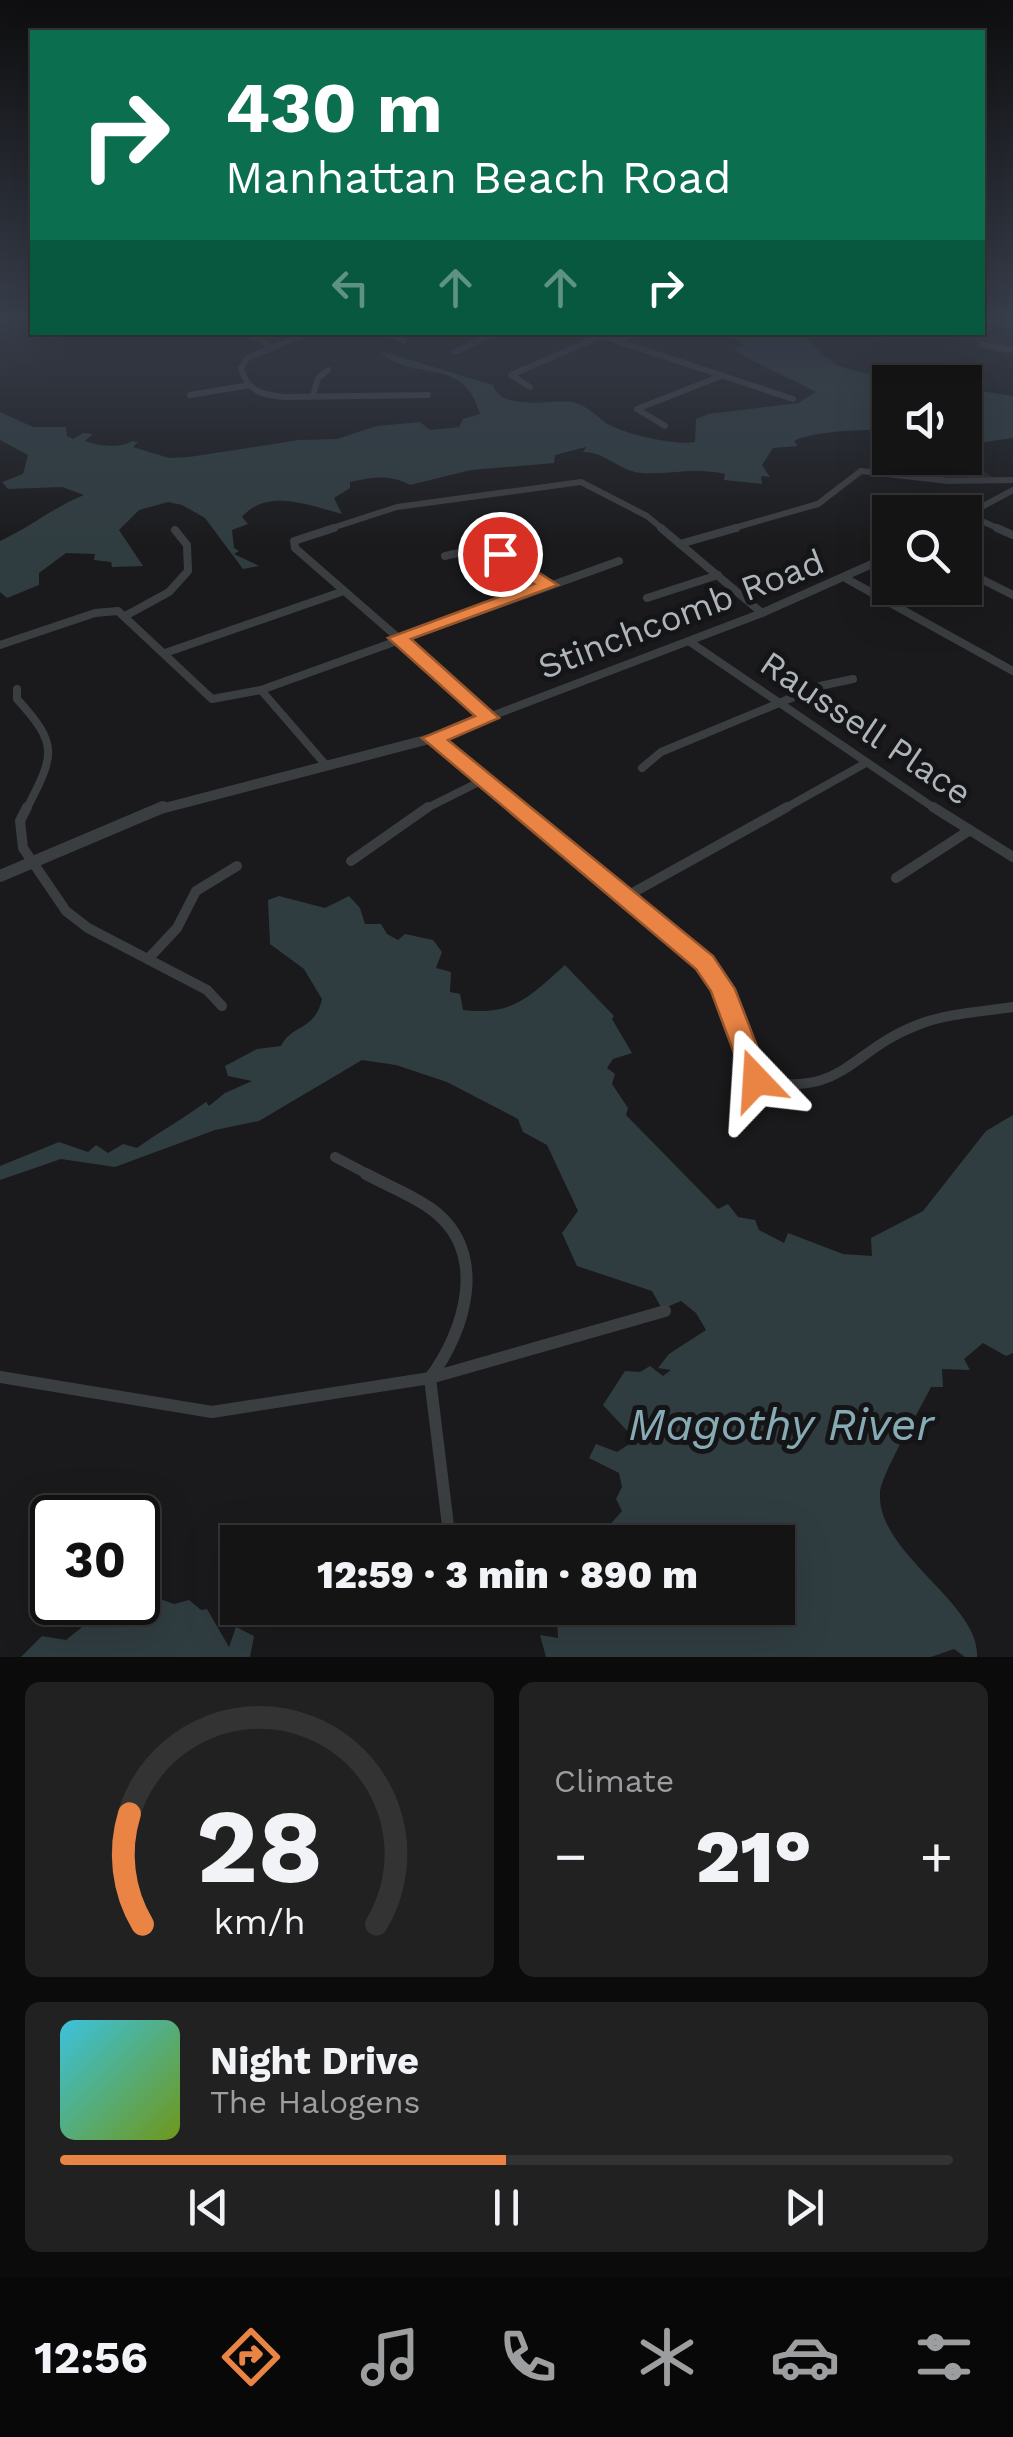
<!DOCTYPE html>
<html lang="en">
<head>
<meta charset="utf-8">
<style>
  :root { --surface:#141415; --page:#212122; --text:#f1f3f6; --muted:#9d9ea0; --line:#333334; --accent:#ea8444 }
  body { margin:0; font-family:"Work Sans",sans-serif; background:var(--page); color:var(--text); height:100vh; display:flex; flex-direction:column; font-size:38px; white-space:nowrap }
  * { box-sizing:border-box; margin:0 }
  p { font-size:32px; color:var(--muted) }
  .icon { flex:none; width:55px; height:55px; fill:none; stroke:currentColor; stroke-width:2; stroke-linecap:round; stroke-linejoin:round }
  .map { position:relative; height:1657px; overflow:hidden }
  .drawer { display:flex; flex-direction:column; gap:25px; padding:25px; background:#0b0b0c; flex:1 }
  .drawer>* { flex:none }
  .guide { position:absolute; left:30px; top:30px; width:955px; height:305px; border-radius:0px; box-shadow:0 10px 40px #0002,0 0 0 2px var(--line); background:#0b6e4f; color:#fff; overflow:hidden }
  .fabs { position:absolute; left:872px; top:365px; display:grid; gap:20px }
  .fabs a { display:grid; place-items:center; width:110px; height:110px; border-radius:0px; background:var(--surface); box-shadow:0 10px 40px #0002,0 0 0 2px var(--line); font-size:50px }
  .speed { position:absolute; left:30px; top:1495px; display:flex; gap:20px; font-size:50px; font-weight:700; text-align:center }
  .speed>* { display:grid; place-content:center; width:130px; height:130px; border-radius:50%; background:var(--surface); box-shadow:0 10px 40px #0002,0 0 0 2px var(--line); line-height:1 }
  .speed .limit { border:5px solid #111; border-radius:15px; background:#fff; color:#111 }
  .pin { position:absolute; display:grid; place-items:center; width:85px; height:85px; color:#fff; margin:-42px; border:5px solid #fff; border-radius:50%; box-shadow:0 2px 10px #0007 }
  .me { position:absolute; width:110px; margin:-55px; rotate:340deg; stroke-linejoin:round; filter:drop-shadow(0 0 8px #0008) }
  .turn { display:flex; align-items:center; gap:35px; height:210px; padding:0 30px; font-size:45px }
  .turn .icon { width:130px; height:130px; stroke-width:2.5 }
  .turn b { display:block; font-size:70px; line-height:85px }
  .lanes { display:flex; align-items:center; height:95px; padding:0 30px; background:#0003; justify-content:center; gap:50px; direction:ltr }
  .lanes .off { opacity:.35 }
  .big { font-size:75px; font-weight:800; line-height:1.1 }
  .drawer .card { flex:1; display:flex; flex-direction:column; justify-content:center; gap:15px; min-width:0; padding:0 35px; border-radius:15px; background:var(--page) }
  .drawer .dial { align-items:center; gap:0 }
  .dial svg { height:260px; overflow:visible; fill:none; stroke:var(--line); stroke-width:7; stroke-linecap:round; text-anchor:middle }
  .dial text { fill:var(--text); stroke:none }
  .song { display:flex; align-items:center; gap:30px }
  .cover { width:120px; height:120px; border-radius:15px; background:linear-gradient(135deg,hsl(190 70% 55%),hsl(80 70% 35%)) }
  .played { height:10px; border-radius:5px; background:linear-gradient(90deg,var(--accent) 50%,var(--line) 50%) }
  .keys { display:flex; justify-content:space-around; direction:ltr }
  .heat { display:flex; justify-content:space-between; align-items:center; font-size:55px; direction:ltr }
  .drawer .tiles { flex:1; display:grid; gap:25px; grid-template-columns:1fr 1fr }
  .card:last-child { grid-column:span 2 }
  .trip { position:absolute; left:220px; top:1525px; width:575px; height:100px; border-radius:0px; background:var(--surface); box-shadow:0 10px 40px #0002,0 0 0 2px var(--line); font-weight:800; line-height:100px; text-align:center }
  .tab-bar { display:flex; height:160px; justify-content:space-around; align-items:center; background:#080808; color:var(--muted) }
  .tab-bar .icon { width:70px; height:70px }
  .tab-bar .on { color:var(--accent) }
  .tab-bar b { font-size:45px; color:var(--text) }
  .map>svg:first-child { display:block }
  .built { fill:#262729 }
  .water { fill:#303d40 }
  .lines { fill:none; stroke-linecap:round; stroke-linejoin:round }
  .minor-far3 { stroke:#3b3e41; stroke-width:6 }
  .minor-far2 { stroke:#3b3e41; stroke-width:8 }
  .minor-far1 { stroke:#3b3e41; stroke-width:10 }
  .minor { stroke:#3b3e41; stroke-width:12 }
  .tertiary-far1 { stroke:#3b3e41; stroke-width:10 }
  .tertiary { stroke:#3b3e41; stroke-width:12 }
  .trunk { fill:#5f6469; fill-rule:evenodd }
  .route { fill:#ea8444; stroke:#98562c; stroke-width:2.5 }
  .labels { text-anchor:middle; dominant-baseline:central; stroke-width:10; stroke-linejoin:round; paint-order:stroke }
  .street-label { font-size:35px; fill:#adb5bb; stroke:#151517 }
  .near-water-label { font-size:45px; font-style:italic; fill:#86abb4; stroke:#151517 }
</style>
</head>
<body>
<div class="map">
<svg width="1013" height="1657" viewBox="0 0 1013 1657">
  <rect width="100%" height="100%" fill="#1a1a1c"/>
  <polygon class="built" points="899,458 960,458 998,480 948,479 897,470"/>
  <g class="water">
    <path d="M 727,332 L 804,333 L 818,351 L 838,366 L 899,382 L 890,382 L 890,431 C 873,428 810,431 794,441 L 798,446 L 773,448 L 762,465 L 770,477 L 761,476 L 762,484 L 724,480 L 725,474 C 695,467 667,475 642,473 C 618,471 607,452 583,452 L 586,447 L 555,455 L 554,463 L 471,470 L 410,485 C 390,474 374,477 350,482 L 350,488 L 334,498 L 342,514 C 308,505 267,488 242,517 L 248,524 L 232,530 L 234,548 L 239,551 L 234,554 L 259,566 L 243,569 L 205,518 L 182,505 L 168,502 L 139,510 L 119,530 L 143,566 L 112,567 L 111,562 L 94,560 L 95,554 L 66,553 L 39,573 L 39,585 L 7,598 L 0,592 L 0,541 C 30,527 54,507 84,495 L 62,487 L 8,489 L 2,482 L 23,474 L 28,455 L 0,440 L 0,412 L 33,427 L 66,427 L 67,436 L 73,439 L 83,433 L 93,434 L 85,441 C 98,446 120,449 132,441 L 138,442 L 133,447 L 169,458 L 189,457 L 299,440 L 337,439 L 377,426 L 420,422 L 430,430 L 459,427 L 463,419 L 480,414 C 463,353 411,384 380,351 L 493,385 C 502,413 552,398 576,403 C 587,406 599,418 606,423 C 623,434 676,446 695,442 L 696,419 L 708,414 L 798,403 L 816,392 C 801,383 741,358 734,348 L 744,345 Z"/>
    <polygon points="973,390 1013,396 1013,438 965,445 965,391"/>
    <path d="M 279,896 L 325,908 L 349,896 L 360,908 L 365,924 L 381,924 L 387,934 L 398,940 L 405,934 L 433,940 L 442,952 L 436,968 L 451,972 L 450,992 L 460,994 L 463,1010 C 513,1016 529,997 565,965 L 614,1016 L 612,1019 L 632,1053 L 613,1059 L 607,1068 L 615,1074 L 612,1084 L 628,1108 L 626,1115 L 718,1209 L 728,1204 L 738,1217 L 755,1220 L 759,1230 L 784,1243 L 788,1233 L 843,1254 L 872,1256 L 871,1238 L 923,1211 L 986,1131 L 1013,1115 L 1013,1353 L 1006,1356 L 983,1343 L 964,1359 L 970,1370 L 942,1369 L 943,1387 L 931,1387 C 921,1408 881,1474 880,1493 C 876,1553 981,1604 977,1657 L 965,1657 L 954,1649 L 931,1657 L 546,1657 L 540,1635 L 558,1638 L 557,1620 L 577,1618 L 582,1608 L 778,1608 L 778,1542 L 570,1542 L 578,1531 L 608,1527 L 622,1511 L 616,1499 L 622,1487 L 619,1473 L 589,1458 L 596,1444 L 617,1452 L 628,1445 L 630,1434 L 603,1405 L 625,1371 L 640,1372 L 650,1366 L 663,1376 L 671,1370 L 658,1368 L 669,1354 L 706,1330 L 696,1313 L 681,1301 L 662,1309 L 652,1291 L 577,1266 L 562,1233 L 578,1211 L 547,1145 L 523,1132 L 518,1119 L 447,1082 L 396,1065 L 362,1060 L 259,1121 L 215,1130 L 115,1167 L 61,1159 L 0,1180 L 0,1166 L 59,1142 L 88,1152 L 96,1145 L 108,1153 L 123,1144 L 137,1148 C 162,1130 183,1119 206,1102 L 209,1106 L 225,1093 L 252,1081 L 228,1076 L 225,1066 L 257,1049 L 281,1046 C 292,1024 315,1031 322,999 L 304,969 L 270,944 L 268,900 Z"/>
    <polygon points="140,1598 147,1608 163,1600 174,1604 189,1600 201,1610 207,1609 229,1647 236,1627 254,1636 250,1657 21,1657 42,1636 66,1640 102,1611 138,1602"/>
  </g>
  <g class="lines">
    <g class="minor-far3">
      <polyline points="982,319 1013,326"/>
      <polyline points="248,332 273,348"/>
      <path d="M 310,332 L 247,358 L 241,368 C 247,392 263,395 285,397 L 428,395"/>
      <polyline points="387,332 404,341"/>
      <polyline points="590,332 793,399"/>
      <polyline points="617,341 639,332"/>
      <polyline points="981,345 1013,350"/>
      <polyline points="455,352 497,332"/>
      <polyline points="530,387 511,375 601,336"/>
      <polyline points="190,395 250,385"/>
      <polyline points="313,396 318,378 328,370"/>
      <polyline points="665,426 637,409 721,376"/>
      <polyline points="968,515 1002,530"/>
      <polyline points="965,516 1013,490"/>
      <polyline points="326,530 397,507 581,482 647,516 664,530"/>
      <polyline points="727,530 818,504 861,471 948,481 1013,480"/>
    </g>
    <g class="minor-far2">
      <polyline points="334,528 294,541 295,548 489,717 762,613"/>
      <polyline points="661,528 762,613"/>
      <polyline points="997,528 1013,535"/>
      <polyline points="680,544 736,528"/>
      <path d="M 445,556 C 487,544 516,561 549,585"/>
      <polyline points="965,571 1013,595"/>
      <polyline points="847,579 1013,671"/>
      <polyline points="647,598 718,575"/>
      <polyline points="762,613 890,556"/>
      <polyline points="127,615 169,592 188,571 187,545 175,530"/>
      <polyline points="690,642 937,810"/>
      <polyline points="0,645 95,613 118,611 212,699 261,690 325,764"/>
      <polyline points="165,653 344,591"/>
      <path d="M 17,689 L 17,699 C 59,745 55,754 26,810"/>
      <polyline points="261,690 619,561"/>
      <polyline points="433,738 520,810"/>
      <polyline points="642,768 661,752 820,686 853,679"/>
      <polyline points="423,810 483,780"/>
      <polyline points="782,810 864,764"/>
    </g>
    <g class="minor-far1">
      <polyline points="27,807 20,821 23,848 66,911 88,928 207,990 222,1006"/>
      <path d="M 517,807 L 704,962 L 722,989 L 756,1080 C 845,1099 849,1050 920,1024 C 949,1013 982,1012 1013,1007"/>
      <polyline points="933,807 1013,857"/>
      <polyline points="351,861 428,807"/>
      <polyline points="896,878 970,830"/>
      <polyline points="627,896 787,807"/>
      <polyline points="148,959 177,928 196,891 237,866"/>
      <polyline points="335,1157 371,1176"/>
    </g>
    <g class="minor">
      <path d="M 366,1174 C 388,1186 415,1196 434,1211 C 489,1254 465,1331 430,1378 L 450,1542"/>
      <polyline points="0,1377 212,1412 430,1378 665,1311"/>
    </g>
    <polyline class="tertiary-far1" points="157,810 433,738 489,717"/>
    <polyline class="tertiary" points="0,876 163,807"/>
    <polygon class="trunk" points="0,316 8,316 0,324"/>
  </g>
  <linearGradient id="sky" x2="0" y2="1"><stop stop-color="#0e0e0f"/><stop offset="0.58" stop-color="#383e4b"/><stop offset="1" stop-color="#383e4b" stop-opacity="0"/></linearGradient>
  <rect width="1013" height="548" fill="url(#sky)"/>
  <polygon class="route" points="500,548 558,585 411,639 499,718 448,740 713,956 735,989 770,1080 766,1088 747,1088 711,991 696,969 422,738 475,716 388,638 534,584 494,557 491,554"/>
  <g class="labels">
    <g class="street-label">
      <text transform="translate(681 614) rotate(-21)">Stinchcomb Road</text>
      <text transform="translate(866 728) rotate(34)">Raussell Place</text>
    </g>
    <g class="near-water-label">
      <text x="781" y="1424">Magothy River</text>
    </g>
  </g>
</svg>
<div class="fabs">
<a><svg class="icon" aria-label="sound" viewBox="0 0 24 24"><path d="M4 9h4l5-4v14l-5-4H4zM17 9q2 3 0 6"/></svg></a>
<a><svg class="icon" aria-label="search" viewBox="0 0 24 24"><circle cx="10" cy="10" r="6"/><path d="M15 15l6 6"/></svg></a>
</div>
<div class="speed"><div class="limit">30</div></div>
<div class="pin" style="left:500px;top:554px;background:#d93025"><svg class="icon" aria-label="arrive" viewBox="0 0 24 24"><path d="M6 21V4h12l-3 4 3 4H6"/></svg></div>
<svg class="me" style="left:756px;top:1080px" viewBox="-20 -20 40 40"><path d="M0-17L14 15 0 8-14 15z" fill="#ea8444" stroke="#fff" stroke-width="4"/></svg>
<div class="trip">12:59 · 3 min · 890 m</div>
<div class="guide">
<div class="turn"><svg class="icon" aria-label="right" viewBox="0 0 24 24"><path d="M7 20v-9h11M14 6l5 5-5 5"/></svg><div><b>430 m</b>Manhattan Beach Road</div></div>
<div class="lanes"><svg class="icon off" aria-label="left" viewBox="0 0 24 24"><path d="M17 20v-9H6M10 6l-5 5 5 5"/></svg><svg class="icon off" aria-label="ahead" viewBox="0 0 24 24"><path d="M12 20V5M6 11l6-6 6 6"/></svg><svg class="icon off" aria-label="ahead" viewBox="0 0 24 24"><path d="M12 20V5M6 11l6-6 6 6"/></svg><svg class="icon" aria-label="right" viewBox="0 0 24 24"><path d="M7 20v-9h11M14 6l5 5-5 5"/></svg></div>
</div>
</div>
<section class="drawer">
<div class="tiles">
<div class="card dial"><svg viewBox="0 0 100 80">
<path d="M14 69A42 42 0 1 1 86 69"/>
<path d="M14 69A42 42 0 0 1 10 35" stroke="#ea8444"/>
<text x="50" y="56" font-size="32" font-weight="700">28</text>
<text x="50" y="72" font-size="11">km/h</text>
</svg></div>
<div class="card"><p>Climate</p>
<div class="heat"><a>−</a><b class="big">21°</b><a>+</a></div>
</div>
<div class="card">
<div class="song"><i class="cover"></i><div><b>Night Drive</b><p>The Halogens</p></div></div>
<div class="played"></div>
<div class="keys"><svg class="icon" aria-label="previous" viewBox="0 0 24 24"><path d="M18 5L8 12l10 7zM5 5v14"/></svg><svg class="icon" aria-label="pause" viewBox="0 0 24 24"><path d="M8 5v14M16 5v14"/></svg><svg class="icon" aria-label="next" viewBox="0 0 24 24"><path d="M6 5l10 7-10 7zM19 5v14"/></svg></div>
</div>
</div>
</section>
<nav class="tab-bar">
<b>12:56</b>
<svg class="icon on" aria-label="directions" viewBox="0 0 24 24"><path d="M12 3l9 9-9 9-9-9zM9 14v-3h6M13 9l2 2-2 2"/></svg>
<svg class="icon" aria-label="music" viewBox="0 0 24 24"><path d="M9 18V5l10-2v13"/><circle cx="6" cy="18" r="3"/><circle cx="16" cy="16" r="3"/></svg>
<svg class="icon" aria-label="phone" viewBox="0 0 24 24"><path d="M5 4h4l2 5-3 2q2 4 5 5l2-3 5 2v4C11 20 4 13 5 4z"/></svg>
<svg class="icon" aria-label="climate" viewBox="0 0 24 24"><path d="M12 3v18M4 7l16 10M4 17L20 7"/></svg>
<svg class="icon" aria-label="car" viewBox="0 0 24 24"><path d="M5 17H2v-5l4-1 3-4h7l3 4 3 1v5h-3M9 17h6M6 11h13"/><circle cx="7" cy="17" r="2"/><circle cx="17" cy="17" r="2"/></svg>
<svg class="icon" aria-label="filters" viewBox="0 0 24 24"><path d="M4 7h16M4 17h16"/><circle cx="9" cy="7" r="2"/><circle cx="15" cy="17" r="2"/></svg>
</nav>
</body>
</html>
